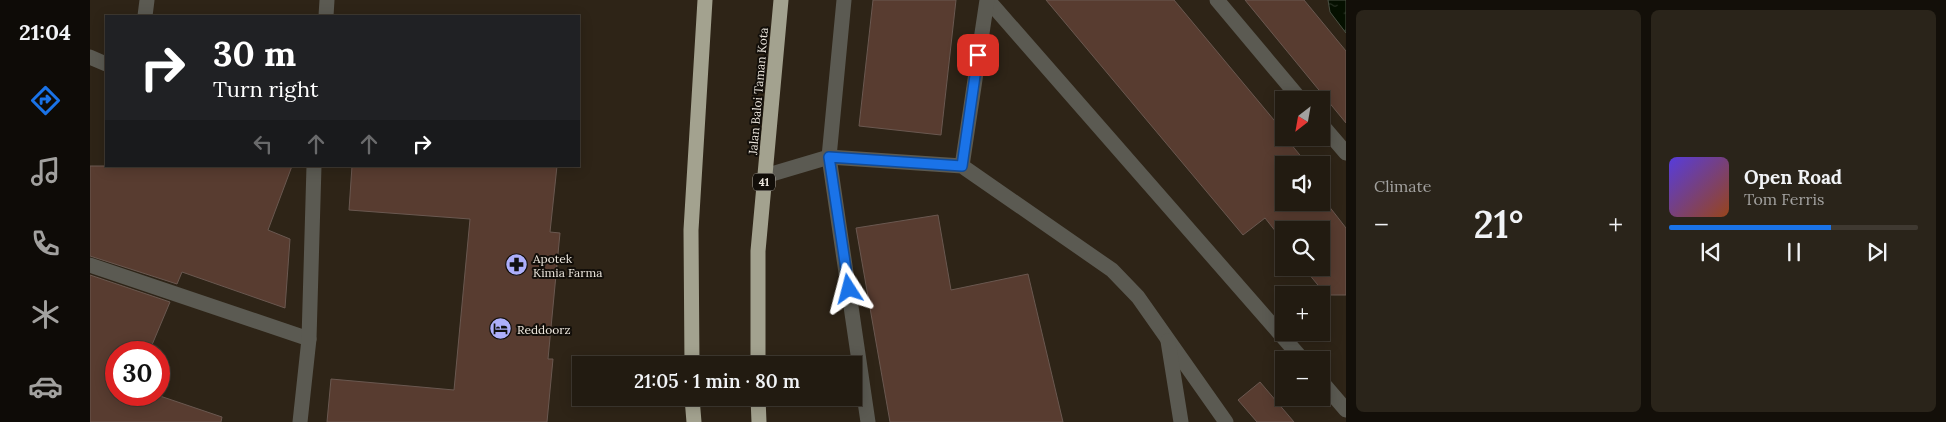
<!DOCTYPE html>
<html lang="en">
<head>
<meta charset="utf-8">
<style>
  :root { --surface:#221b11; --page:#2a241a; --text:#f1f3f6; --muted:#a2a19f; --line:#3f3931; --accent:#1a73e8 }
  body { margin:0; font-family:Lora,serif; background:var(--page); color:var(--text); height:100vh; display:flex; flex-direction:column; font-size:19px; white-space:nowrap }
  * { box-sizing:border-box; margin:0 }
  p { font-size:16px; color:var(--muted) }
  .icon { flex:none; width:28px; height:28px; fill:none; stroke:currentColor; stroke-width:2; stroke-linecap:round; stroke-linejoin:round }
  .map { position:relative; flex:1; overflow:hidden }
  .side { display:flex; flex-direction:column; gap:10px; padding:10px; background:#130f09; width:600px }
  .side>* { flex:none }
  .guide { position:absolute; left:15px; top:15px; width:475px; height:152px; border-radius:0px; box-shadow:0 2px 12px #0003,0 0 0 1px var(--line); background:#202124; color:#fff; overflow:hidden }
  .needle { width:32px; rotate:211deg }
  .tools { position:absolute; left:1185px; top:91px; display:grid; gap:10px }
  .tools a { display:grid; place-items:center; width:55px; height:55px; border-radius:0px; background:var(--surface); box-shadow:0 2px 12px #0003,0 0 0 1px var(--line); font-size:25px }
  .speed { position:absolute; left:15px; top:341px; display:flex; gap:10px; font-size:25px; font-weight:700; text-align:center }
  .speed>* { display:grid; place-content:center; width:65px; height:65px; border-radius:50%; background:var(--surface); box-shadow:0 2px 12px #0003,0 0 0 1px var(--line); line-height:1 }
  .speed .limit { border:8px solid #d22; background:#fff; color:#111 }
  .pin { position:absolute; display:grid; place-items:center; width:42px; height:42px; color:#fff; margin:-21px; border-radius:10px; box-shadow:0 2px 8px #0006 }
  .me { position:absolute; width:55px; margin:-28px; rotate:351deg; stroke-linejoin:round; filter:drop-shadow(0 0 4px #0008) }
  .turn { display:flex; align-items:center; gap:18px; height:105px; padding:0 25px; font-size:22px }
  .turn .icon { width:65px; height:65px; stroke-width:2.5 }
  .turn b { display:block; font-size:35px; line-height:42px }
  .lanes { display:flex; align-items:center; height:48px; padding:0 25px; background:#0003; justify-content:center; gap:25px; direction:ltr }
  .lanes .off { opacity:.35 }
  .big { font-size:38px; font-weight:600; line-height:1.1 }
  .side .tile { flex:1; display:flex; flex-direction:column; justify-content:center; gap:8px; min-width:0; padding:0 18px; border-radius:8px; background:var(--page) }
  .song { display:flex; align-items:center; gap:15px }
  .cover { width:60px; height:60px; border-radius:8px; background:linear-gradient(135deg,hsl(250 70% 55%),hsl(20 70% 35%)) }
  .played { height:5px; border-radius:2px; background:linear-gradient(90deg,var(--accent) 65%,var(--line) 65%) }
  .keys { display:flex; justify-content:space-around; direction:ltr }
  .heat { display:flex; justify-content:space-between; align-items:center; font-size:28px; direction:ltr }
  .side .tiles { flex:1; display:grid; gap:10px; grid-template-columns:repeat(2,1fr) }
  .trip { position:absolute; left:482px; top:356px; width:290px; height:50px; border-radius:0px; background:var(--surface); box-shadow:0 2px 12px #0003,0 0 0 1px var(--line); font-weight:600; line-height:50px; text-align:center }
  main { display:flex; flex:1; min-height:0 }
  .tab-bar { display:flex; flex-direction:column; width:90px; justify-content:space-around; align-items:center; background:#0e0b07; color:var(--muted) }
  .tab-bar .icon { width:35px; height:35px }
  .tab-bar .on { color:var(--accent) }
  .tab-bar b { font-size:22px; color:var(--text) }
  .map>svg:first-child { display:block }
  .water { fill:url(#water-ripples); stroke:#4b5043 }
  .building { fill:#583c30; stroke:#6a5850 }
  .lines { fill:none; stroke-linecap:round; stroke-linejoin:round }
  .minor { stroke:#5b5a52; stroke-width:15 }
  .highway { stroke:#a3a28f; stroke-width:15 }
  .route-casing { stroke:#114b97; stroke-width:12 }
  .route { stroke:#1a73e8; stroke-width:9 }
  .labels { text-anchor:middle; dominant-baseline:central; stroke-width:4; stroke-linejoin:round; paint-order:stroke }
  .shield { fill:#120e09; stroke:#aba69e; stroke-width:1 }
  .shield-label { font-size:11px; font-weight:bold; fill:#ede7de }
  .street-label { font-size:12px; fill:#ede7de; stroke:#120e09 }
  .poi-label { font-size:12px; fill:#ede7de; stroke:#120e09; text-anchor:start }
</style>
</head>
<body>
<main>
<nav class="tab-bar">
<b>21:04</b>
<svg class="icon on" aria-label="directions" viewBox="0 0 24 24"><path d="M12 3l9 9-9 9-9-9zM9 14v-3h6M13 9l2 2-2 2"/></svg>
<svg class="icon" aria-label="music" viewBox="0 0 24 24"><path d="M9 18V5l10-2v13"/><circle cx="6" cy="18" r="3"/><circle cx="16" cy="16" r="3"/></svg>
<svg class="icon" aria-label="phone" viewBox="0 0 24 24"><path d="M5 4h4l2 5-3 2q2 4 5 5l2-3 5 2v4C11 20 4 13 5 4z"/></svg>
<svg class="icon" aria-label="climate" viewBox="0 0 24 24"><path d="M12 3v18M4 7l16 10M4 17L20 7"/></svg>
<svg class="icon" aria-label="car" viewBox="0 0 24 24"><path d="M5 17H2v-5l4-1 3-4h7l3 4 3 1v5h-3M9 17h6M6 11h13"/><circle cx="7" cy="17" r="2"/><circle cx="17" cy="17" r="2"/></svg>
</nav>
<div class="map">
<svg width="1256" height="422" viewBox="0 0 1256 422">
  <defs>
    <pattern id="water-ripples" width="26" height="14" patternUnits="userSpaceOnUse" patternTransform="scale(1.25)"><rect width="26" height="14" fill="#051000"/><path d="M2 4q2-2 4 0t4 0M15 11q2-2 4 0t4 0" fill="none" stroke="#2a3325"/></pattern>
  </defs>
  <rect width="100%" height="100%" fill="#2e2417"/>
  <polygon class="water" points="1238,0 1256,0 1256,33 1240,12"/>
  <g class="building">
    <polygon points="783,0 866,0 851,135 769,126"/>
    <polygon points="956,0 1084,0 1194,132 1194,138 1196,138 1218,165 1194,165 1194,202 1231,202 1231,196 1256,228 1256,295 1236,295 1214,268 1231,268 1231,230 1194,230 1194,242 1175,218 1153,235"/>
    <polygon points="1155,0 1214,0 1256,51 1256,123"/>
    <polygon points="0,166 202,166 178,230 200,239 195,308 92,272 87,284 0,256"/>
    <polygon points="262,166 467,166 460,232 470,233 458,359 463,359 457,422 237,422 241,379 364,390 380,219 259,210"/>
    <polygon points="848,215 861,290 938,274 973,422 800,422 766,228"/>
    <polygon points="0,275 80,302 59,352 26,352 26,395 67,395 132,417 131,422 0,422"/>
    <polygon points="1170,382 1204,422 1167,422 1148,400"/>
  </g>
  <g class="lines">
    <g class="minor">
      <polyline points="754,0 739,157 778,422"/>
      <polyline points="898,0 1213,360"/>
      <polyline points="1127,0 1211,100"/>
      <polyline points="55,16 57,0"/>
      <polyline points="236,16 237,0"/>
      <polyline points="0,57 16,64"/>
      <polyline points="1231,124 1256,153"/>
      <polyline points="872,166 897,0"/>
      <polyline points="675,176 739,157 872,166 1022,270 1048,297 1136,422"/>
      <polyline points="0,265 219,339"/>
      <polyline points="1078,341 1091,422"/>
      <polyline points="1231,381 1256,410"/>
      <polyline points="210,422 219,339 224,166"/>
    </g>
    <g class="highway">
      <polyline points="602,365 601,230 615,0"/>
      <polyline points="668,365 668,251 691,0"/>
      <polyline points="602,398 604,422"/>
      <polyline points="668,398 669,422"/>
    </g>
  </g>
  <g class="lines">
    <defs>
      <polyline id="route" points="759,289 739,157 872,166 888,55"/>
    </defs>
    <use href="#route" class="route-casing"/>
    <use href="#route" class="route"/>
  </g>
  <defs>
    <symbol id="pharmacy-disc" viewBox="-11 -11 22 22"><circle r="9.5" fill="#adaffb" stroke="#120e09"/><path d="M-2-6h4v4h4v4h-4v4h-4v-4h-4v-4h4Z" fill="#111"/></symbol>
    <symbol id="hotel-disc" viewBox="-11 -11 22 22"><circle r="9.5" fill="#adaffb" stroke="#120e09"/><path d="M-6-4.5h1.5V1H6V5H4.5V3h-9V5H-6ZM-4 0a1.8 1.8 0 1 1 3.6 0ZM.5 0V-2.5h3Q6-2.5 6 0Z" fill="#111"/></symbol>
  </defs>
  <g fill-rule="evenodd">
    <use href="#pharmacy-disc" x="414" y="252" width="25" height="25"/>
    <use href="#hotel-disc" x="398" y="316" width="25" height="25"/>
  </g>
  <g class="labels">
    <rect class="shield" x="663" y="173.5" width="22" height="17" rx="4"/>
    <g class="shield-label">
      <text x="674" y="182">41</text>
    </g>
    <g class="street-label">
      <text transform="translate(668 91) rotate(-85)">Jalan Baloi Taman Kota</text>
    </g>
    <g class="poi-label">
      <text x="443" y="258">Apotek<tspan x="443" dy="14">Kimia Farma</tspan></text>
      <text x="427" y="329">Reddoorz</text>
    </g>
  </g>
</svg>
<div class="tools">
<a><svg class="needle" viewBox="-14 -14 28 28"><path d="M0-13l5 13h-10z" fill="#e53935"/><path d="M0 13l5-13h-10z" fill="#a2a19f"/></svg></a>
<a><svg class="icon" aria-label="sound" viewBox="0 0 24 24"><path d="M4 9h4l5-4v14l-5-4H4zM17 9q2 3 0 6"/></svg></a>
<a><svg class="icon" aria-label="search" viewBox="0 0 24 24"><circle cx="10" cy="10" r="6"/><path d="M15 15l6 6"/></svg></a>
<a>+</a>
<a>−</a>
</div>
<div class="speed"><div class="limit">30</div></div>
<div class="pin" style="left:888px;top:55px;background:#d93025"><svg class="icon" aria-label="arrive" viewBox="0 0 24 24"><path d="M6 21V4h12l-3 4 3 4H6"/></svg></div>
<svg class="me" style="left:759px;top:289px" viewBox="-20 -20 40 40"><path d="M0-17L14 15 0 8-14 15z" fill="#1a73e8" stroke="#fff" stroke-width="4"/></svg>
<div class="trip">21:05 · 1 min · 80 m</div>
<div class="guide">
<div class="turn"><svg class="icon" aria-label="right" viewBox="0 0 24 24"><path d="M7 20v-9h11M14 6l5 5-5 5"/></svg><div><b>30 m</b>Turn right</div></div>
<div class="lanes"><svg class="icon off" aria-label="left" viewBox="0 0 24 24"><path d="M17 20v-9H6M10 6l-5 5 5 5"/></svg><svg class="icon off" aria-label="ahead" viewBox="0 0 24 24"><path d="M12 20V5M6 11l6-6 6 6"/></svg><svg class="icon off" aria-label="ahead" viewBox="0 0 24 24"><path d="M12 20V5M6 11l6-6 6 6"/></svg><svg class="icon" aria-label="right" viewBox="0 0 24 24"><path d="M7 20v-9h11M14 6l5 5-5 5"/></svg></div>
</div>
</div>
<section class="side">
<div class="tiles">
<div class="tile"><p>Climate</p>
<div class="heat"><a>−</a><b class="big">21°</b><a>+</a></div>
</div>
<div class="tile">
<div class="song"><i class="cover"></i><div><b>Open Road</b><p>Tom Ferris</p></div></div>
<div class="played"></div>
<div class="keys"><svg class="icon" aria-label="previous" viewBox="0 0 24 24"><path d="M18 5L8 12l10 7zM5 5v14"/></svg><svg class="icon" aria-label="pause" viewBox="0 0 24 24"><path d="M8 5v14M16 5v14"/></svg><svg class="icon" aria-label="next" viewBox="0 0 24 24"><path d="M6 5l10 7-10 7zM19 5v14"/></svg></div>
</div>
</div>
</section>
</main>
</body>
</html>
